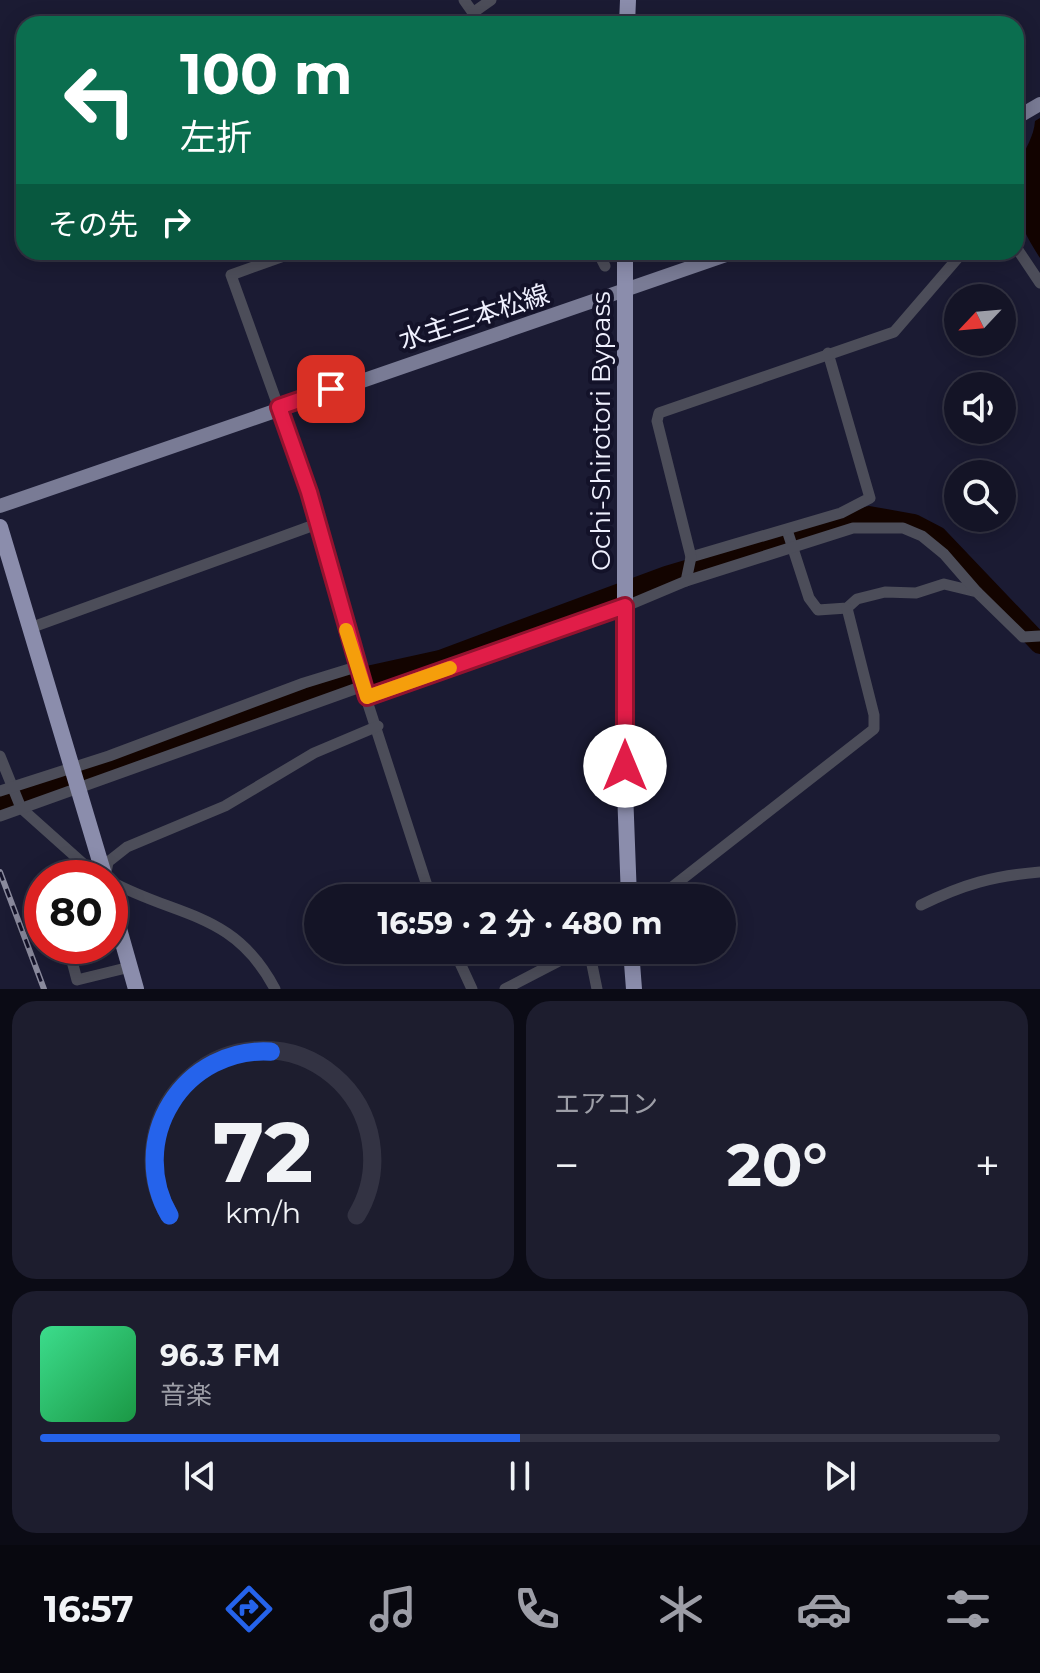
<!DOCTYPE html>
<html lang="ja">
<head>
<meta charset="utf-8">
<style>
  :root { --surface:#141426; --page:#1d1d2e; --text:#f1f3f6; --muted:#9d9ea7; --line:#333343; --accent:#2563eb }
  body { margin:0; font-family:Montserrat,"Noto Sans JP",sans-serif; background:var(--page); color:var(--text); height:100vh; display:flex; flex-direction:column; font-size:30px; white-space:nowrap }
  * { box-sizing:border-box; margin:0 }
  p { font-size:26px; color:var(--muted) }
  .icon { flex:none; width:44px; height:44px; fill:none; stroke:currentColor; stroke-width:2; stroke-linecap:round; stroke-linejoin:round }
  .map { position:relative; height:989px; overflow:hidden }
  .drawer { display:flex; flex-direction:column; gap:12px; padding:12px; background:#0b0b15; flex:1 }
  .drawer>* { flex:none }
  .guide { position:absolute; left:16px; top:16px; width:1008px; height:244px; border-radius:24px; box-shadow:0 4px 20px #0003,0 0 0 2px var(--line); background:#0b6e4f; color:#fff; overflow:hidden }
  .needle { width:52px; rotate:244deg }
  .tools { position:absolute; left:944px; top:284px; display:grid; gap:16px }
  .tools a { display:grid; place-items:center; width:72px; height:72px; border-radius:50%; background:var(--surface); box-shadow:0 4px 20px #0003,0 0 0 2px var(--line); font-size:40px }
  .speed { position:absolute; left:24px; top:860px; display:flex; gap:16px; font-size:40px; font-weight:700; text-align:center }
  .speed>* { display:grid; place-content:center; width:104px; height:104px; border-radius:50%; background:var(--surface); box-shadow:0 4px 20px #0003,0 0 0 2px var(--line); line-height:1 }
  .speed .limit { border:12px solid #d22; background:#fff; color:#111 }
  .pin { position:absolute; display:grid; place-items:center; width:68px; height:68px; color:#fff; margin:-34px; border-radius:16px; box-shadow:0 4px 12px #0006 }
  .me { position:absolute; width:88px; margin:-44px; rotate:0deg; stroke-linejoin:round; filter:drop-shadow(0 0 6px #0008) }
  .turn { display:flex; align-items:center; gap:28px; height:168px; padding:0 32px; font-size:36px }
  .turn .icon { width:104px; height:104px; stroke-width:2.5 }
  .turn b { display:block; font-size:56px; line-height:68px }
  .then { display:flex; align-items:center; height:76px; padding:0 32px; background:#0003; gap:16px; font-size:30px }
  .big { font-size:60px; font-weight:700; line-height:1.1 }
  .drawer .card { flex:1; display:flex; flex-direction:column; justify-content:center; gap:12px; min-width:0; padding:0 28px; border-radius:24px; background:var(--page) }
  .drawer .dial { align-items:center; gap:0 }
  .dial svg { height:208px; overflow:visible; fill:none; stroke:var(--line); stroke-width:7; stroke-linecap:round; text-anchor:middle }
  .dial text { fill:var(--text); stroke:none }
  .song { display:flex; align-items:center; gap:24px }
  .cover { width:96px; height:96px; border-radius:12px; background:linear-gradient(135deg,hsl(150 70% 55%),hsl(140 70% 35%)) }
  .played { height:8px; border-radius:4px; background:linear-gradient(90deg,var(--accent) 50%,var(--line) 50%) }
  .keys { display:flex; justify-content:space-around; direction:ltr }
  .heat { display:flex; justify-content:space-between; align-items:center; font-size:44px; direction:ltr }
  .drawer .tiles { flex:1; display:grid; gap:12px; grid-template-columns:1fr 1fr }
  .card:last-child { grid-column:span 2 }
  .trip { position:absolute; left:304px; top:884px; width:432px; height:80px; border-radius:40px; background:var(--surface); box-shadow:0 4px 20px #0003,0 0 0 2px var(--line); font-weight:700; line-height:80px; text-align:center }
  .tab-bar { display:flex; height:128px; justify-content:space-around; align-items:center; background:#08080f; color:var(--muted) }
  .tab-bar .icon { width:56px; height:56px }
  .tab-bar .selected { color:var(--accent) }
  .tab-bar b { font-size:36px; color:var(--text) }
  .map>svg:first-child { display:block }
  .water { fill:#130400 }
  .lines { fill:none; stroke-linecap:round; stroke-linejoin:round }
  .river { stroke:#130400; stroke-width:20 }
  .minor { stroke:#4c4d59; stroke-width:11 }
  .major { stroke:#797b95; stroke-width:14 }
  .highway { stroke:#8b8dac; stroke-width:16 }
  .rail-casing { stroke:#8a8a9d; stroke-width:6 }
  .rail { stroke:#131229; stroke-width:3; stroke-dasharray:9; stroke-linecap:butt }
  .route-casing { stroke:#92132f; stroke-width:20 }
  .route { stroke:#e11d48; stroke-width:14 }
  .slow { stroke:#f59e0b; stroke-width:14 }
  .labels { text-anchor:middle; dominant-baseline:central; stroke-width:8; stroke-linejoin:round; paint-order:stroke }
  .street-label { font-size:26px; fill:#eff0fe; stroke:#131229 }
</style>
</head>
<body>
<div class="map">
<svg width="1040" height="989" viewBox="0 0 1040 989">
  <rect width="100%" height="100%" fill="#1b1b33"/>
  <path class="water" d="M 1040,118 L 1040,258 C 1020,228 1008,200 1020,163 C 1025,148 1034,137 1035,121 Z"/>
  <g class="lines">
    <polyline class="river" points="0,804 349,680 440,660 666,576 869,516 914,524 937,536 1040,644"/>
    <g class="minor">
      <polyline points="464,0 481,24"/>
      <polyline points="474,12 491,0"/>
      <polyline points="1016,247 1040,283"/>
      <polyline points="295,252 231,275 309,492 356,667 431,898"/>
      <polyline points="598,252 605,266"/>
      <polyline points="787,530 809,598 818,610 847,608 857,599 885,592 916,593 944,584 977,592 1023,637 1040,636"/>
      <polyline points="691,557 841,513 870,498 828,353"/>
      <polyline points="686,581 691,557 657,421 659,413 894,332 963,252"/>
      <polyline points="30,628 317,524"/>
      <polyline points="367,697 605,615 686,581 853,528 903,528 922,536 944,554 977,592"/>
      <polyline points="0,756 21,808 87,867 105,878 108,862 127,847 225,806 314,753 378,726"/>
      <polyline points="0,791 109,756 304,683 356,667"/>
      <polyline points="0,816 363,686"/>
      <polyline points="64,878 87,867"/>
      <path d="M 110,881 C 178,918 234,911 275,989"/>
      <polyline points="658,898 874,729 874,715 847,608"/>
      <path d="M 921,905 C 964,884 993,876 1040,872"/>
      <polyline points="68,946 77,980 130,967"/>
      <polyline points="454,950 472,989"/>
      <polyline points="589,950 597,989"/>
      <polyline points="505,989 580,950"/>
    </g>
    <g class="major">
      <polyline points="1016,118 1040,104"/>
      <polyline points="0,506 735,252"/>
    </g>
    <g class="highway">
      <polyline points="627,24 628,0"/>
      <polyline points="625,252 625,791 629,898"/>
      <polyline points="0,527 105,878"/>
      <polyline points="110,897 136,989"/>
      <polyline points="631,950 634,989"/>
    </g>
    <defs>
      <polyline id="rail" points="0,872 44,989"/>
    </defs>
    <use href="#rail" class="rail-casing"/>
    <use href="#rail" class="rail"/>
  </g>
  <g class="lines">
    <defs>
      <polyline id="route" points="331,389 279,407 309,492 367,697 625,606 625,766"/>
    </defs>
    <use href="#route" class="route-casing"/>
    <use href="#route" class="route"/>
    <polyline class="slow" points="346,630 367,697 450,668"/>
  </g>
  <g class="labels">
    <g class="street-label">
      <text transform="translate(474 317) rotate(-18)">水主三本松線</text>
      <text transform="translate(601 431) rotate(-90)">Ochi-Shirotori Bypass</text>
    </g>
  </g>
</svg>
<div class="tools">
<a><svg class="needle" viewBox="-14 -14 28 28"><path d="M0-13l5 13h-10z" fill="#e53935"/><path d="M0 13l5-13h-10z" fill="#9d9ea7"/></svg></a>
<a><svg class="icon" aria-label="sound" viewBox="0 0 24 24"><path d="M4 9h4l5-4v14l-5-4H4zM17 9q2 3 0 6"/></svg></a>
<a><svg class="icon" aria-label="search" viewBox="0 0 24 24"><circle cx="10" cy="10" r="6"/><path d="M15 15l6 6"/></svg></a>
</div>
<div class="speed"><div class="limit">80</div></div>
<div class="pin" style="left:331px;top:389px;background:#d93025"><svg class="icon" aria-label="arrive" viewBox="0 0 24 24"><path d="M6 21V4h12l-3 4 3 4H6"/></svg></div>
<svg class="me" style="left:625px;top:766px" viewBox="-20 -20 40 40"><circle r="19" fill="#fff"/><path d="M0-13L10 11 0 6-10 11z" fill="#e11d48"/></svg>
<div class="trip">16:59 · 2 分 · 480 m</div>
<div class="guide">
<div class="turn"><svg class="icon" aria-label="left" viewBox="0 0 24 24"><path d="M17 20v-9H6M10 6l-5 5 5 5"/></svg><div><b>100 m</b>左折</div></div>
<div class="then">その先<svg class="icon" aria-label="right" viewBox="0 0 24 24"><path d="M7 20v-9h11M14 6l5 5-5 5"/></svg></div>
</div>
</div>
<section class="drawer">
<div class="tiles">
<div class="card dial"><svg viewBox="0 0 100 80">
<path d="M14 69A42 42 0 1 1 86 69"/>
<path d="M14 69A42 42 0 0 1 53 6" stroke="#2563eb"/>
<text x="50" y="56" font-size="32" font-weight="700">72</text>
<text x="50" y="72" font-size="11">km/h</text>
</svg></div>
<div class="card"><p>エアコン</p>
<div class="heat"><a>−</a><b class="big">20°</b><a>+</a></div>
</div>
<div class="card">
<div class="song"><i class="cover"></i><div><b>96.3 FM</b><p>音楽</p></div></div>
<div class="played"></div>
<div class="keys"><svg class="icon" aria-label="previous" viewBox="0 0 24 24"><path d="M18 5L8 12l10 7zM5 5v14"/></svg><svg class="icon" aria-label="pause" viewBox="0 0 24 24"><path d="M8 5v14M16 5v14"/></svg><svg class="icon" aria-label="next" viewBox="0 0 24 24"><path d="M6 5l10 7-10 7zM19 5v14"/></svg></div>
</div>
</div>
</section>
<nav class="tab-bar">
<b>16:57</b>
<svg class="icon selected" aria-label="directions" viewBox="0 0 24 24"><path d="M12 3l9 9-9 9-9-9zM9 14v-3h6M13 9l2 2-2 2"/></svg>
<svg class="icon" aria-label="music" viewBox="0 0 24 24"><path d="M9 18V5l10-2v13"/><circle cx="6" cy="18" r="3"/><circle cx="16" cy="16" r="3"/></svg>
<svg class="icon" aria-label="phone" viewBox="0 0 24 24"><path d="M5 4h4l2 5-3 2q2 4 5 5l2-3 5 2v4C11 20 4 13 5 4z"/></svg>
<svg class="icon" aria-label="climate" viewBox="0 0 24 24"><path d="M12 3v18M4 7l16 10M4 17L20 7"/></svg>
<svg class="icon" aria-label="car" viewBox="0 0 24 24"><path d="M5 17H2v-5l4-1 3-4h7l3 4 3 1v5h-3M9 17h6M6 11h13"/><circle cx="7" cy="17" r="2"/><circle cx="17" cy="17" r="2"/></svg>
<svg class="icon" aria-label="filters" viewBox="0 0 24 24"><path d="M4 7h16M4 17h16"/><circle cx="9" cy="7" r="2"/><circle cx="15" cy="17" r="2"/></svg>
</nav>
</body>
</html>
